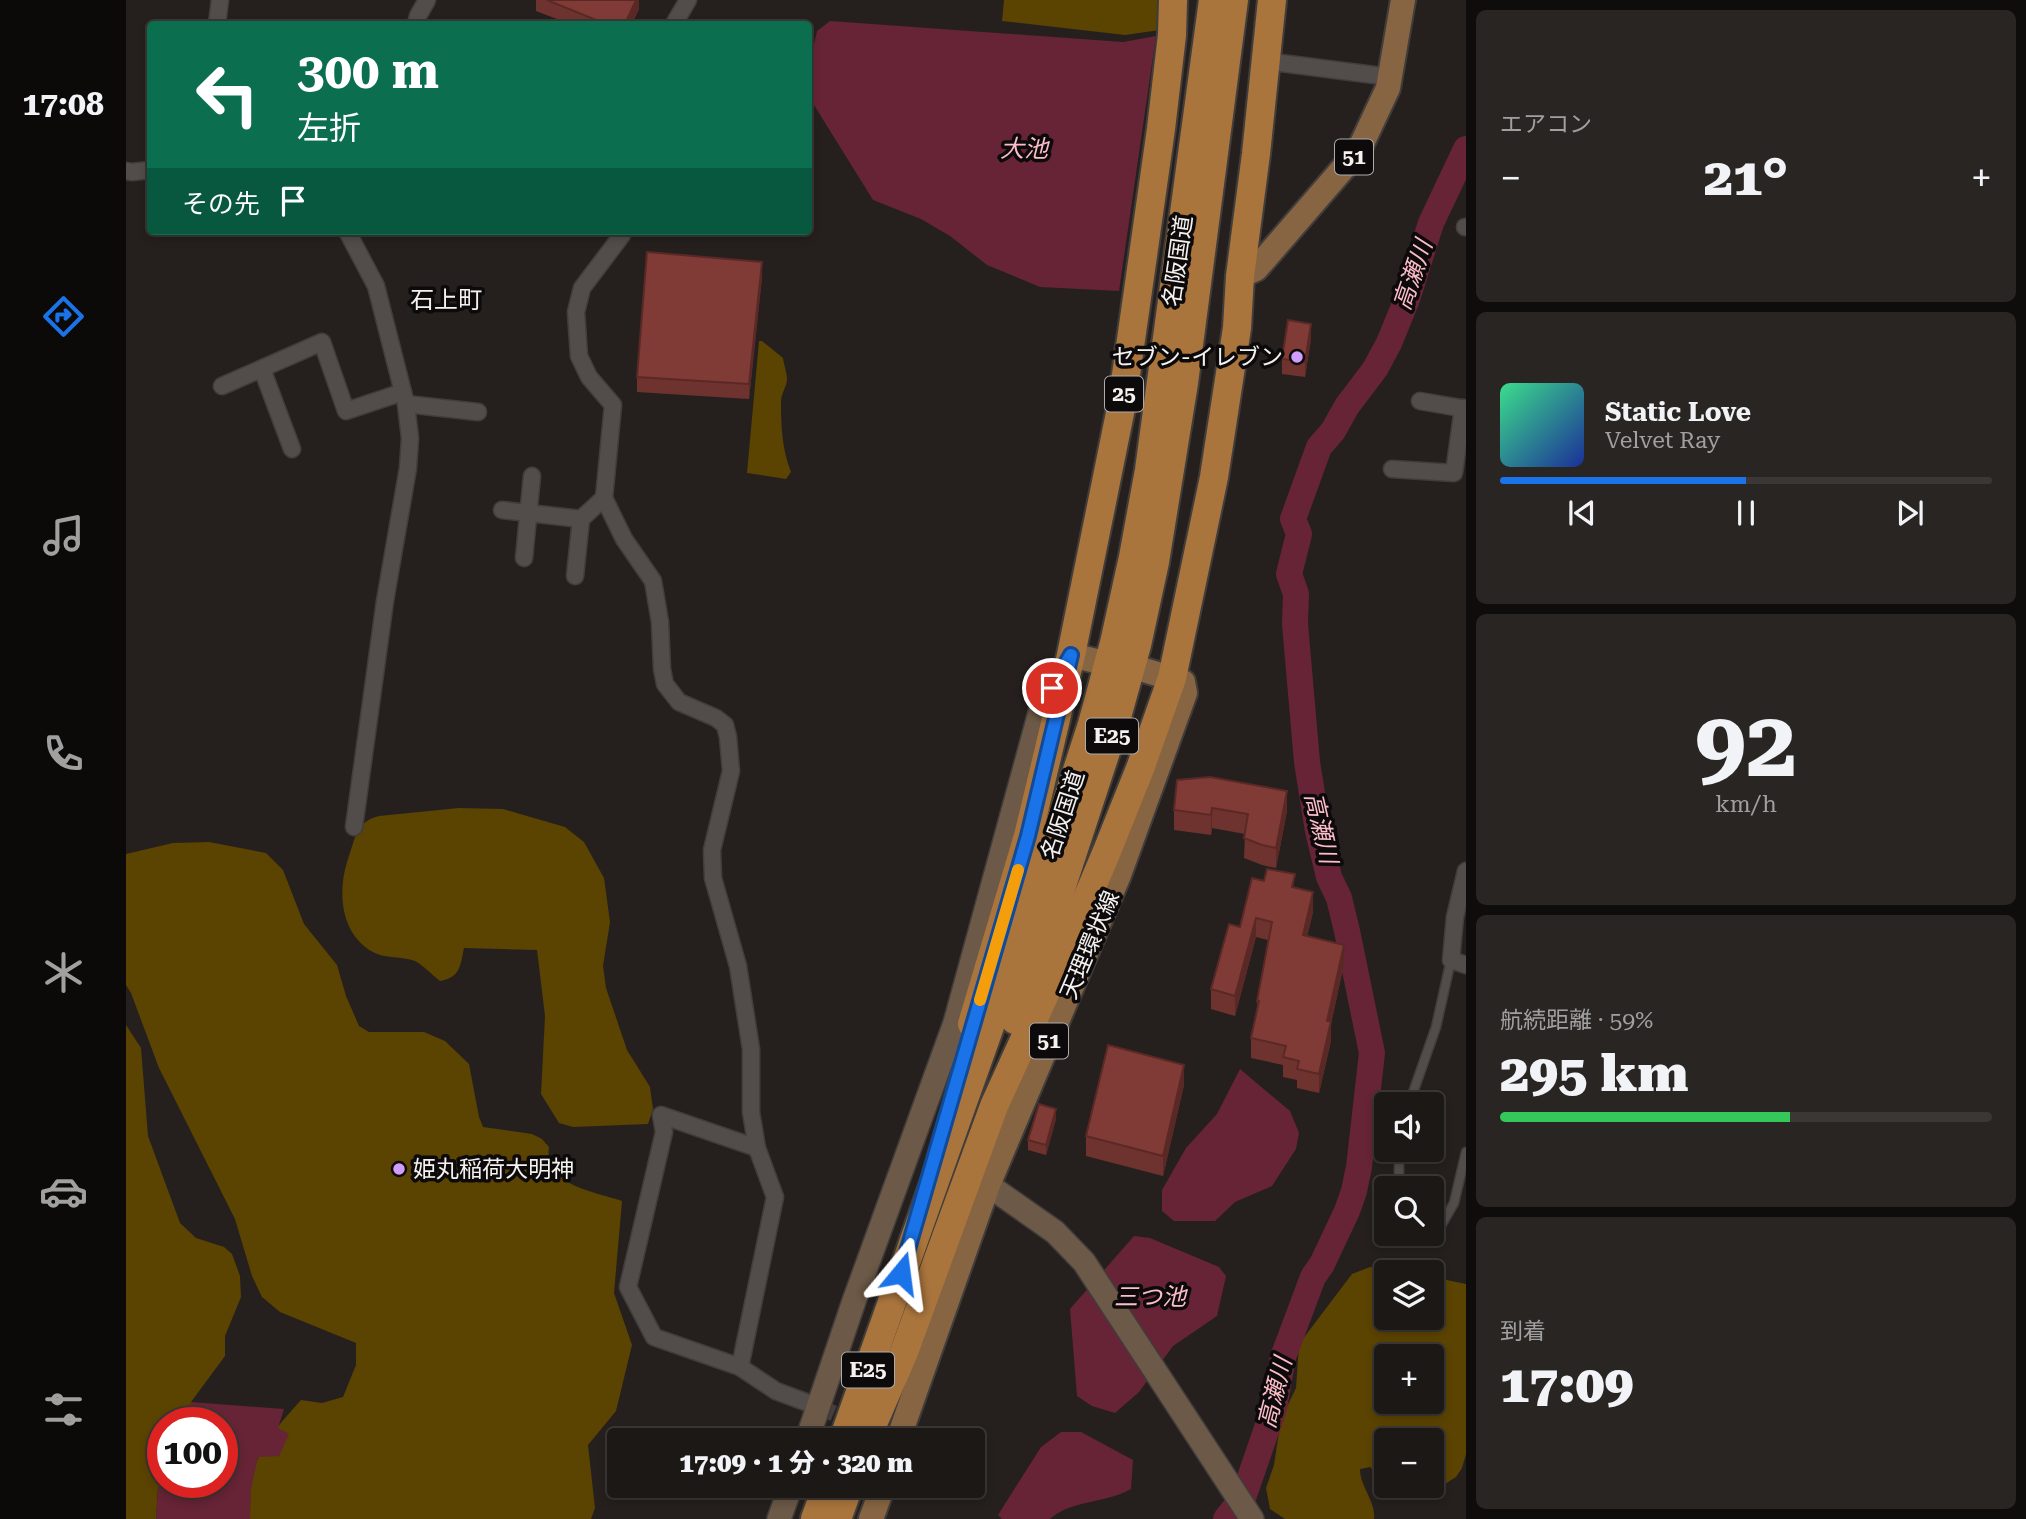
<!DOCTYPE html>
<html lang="ja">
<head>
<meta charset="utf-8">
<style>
  :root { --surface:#1c1816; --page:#292523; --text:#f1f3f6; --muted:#a0a0a1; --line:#3a3735; --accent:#1a73e8 }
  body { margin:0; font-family:"Roboto Serif","Noto Sans JP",serif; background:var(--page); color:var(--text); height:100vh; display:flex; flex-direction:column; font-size:26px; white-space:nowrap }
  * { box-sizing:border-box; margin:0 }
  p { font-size:23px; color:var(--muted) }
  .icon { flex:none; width:38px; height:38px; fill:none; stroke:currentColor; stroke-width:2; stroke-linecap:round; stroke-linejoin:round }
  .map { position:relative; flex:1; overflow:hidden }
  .details { display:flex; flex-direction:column; gap:10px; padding:10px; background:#0f0d0c; width:560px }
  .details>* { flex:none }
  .top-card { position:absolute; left:21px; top:21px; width:665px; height:214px; border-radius:7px; box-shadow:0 4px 10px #0003,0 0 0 2px var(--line); background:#0b6e4f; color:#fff; overflow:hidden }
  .buttons { position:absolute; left:1248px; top:1092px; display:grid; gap:14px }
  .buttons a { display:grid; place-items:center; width:70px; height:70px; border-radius:7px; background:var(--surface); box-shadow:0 4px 10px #0003,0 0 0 2px var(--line); font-size:35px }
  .speed { position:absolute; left:21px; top:1407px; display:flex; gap:14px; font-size:35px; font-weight:700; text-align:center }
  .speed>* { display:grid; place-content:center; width:91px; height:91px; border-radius:50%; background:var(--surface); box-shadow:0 4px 10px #0003,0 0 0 2px var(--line); line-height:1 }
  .speed .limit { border:10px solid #d22; background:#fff; color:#111 }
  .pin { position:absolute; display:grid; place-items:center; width:60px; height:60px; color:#fff; margin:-30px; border:4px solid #fff; border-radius:50%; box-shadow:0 2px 7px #0007 }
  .me { position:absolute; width:77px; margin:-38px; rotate:16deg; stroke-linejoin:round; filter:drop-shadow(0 0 5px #0008) }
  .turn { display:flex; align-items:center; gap:24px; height:147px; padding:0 35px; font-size:32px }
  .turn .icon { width:91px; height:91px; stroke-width:2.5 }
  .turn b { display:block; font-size:49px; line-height:60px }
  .then { display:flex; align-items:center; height:66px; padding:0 35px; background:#0003; gap:14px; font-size:26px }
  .big { font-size:52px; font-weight:800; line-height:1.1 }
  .details .card { flex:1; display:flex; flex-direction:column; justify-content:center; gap:10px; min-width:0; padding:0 24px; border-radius:10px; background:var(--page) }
  .details .dial { align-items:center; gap:0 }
  .dial b { font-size:91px; line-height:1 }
  .song { display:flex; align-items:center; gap:21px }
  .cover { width:84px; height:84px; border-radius:10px; background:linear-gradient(135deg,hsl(150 70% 55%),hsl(230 70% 35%)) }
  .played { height:7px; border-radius:4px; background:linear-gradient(90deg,var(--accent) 50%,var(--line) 50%) }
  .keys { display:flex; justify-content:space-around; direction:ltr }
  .heat { display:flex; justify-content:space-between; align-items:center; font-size:38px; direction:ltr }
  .charge { height:10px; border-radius:5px; background:linear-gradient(90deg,#34c759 59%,var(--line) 0) }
  .trip { position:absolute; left:481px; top:1428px; width:378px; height:70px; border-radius:7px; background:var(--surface); box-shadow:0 4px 10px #0003,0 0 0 2px var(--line); font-weight:800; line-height:70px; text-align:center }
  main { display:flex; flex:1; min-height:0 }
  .tab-bar { display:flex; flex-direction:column; width:126px; justify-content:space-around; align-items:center; background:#0b0a09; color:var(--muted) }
  .tab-bar .icon { width:49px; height:49px }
  .tab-bar .selected { color:var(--accent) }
  .tab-bar b { font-size:32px; color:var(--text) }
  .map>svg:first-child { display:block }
  .green { fill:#5b4301; fill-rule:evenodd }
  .water { fill:#662436 }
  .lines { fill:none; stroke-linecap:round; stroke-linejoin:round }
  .river { stroke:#662436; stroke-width:26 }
  .street-tunnel { stroke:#443f3d; stroke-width:16; stroke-dasharray:16 8; stroke-linecap:butt }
  .lane-casing { stroke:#413d3b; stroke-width:11 }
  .street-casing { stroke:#413d3b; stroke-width:19 }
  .secondary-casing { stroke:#413d3b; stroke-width:26 }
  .primary-casing { stroke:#413d3b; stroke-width:28 }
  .highway-casing { stroke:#413d3b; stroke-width:32 }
  .lane { stroke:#524d4b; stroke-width:8 }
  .street { stroke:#524d4b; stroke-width:16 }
  .secondary { stroke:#6c5947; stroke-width:23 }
  .primary { stroke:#876543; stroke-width:24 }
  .highway { stroke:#aa753d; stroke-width:28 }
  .wall { fill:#6e332e }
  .shaded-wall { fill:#5a2926 }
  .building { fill:#803b36; stroke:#5a2926; stroke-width:2 }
  .route-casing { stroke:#114b97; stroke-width:18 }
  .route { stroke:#1a73e8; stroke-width:12 }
  .slow { stroke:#f59e0b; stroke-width:12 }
  .poi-dot { fill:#d09dff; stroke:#0c0a0a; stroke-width:2.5 }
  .labels { text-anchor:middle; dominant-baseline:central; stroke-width:7; stroke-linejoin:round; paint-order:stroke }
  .shield { fill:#0c0a0a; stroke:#aeacaa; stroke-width:2 }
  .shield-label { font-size:21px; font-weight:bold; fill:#f4f1ef }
  .street-label { font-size:23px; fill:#f4f1ef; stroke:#0c0a0a }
  .poi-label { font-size:23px; fill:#f4f1ef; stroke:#0c0a0a; text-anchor:end }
  .water-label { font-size:24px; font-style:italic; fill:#fcbcc8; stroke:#0c0a0a }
  .neighbourhood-label { font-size:24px; fill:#f4f1ef; stroke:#0c0a0a }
</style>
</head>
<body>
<main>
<nav class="tab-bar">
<b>17:08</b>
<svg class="icon selected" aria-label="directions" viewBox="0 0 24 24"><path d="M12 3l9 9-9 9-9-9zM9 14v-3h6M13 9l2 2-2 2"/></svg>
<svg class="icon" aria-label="music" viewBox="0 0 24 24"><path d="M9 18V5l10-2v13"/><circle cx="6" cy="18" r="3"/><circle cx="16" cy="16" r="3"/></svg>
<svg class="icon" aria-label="phone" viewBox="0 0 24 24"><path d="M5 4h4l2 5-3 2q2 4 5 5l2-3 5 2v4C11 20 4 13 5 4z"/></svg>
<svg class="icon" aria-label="climate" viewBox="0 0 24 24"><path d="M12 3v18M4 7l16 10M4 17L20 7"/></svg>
<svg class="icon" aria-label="car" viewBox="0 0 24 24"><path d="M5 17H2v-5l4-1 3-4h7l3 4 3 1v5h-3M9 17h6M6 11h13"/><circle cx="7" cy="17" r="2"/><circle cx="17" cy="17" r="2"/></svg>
<svg class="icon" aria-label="filters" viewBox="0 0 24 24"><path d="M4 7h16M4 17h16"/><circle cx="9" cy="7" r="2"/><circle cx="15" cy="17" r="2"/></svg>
</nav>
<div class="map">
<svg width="1340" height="1519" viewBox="0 0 1340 1519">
  <rect width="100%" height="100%" fill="#25201e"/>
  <g class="green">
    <polygon points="878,0 1032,0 1034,30 999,35 876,21"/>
    <path d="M 633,341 L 636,341 L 657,358 C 658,365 661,373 661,380 C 660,388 655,394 655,402 C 655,425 656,450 665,472 L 660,479 L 621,473 Z"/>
    <path d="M 333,808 L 377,809 L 439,827 L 458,842 L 478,878 L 484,922 L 477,966 L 480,988 L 501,1050 L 524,1087 L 527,1109 L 522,1124 L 447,1127 L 433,1123 L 415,1094 L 419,1016 L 411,950 L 338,948 C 334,966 335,977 314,981 C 306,975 297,965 289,961 C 276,956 259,959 247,952 C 213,933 211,889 223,856 C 230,836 230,822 253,816 Z"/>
    <path d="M 83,842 L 140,853 L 157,870 L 178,924 L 211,965 L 220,996 L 233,1026 L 243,1032 L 298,1032 L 319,1041 L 343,1064 L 353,1117 L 357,1127 L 406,1134 L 416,1139 L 423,1147 C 417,1185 469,1192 496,1201 L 488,1293 L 506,1345 L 490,1411 L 462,1445 L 469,1508 L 465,1519 L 124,1519 C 124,1498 124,1478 132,1458 C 140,1438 161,1416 175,1400 L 196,1403 L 217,1397 L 230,1365 L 230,1343 L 154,1312 L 136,1297 L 126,1276 L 109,1219 L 33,1068 L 5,993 L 0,985 L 0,854 L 47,843 Z"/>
    <polygon points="0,1025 15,1048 22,1136 54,1223 70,1238 98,1247 106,1254 114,1276 115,1297 99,1336 99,1356 65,1402 63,1423 37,1423 38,1482 32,1488 30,1519 0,1519"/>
    <path d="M 1244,1267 L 1276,1272 L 1260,1272 L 1260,1318 L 1306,1318 L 1306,1277 L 1340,1284 L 1340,1454 L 1336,1468 L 1330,1477 L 1303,1494 L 1292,1494 L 1274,1486 L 1306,1486 L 1306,1440 L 1260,1440 L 1260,1479 L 1253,1476 L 1244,1467 L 1234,1469 C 1234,1487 1250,1501 1248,1519 L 1159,1519 L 1144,1509 L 1140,1488 L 1148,1465 L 1155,1419 L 1170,1388 L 1173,1344 L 1226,1274 ZM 1260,1356 L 1306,1356 L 1306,1402 L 1260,1402 Z"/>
  </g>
  <g class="water">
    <polygon points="704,21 997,42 1030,36 993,291 914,287 861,265 824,236 795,219 747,200 683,97 683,67 691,31"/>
    <polygon points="1114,1069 1164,1111 1173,1133 1170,1149 1146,1186 1109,1202 1089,1221 1048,1221 1036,1211 1036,1190 1060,1148 1091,1114"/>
    <polygon points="1008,1236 1024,1238 1093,1267 1100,1276 1091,1316 1047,1346 1013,1392 989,1413 966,1406 951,1396 944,1309"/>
    <polygon points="65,1402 158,1409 152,1428 163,1434 153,1456 132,1457 125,1487 124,1519 30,1519 32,1488 38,1482 96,1482 96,1423 63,1423"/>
    <path d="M 935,1432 L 955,1432 L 1007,1460 L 1005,1489 C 979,1504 947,1499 924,1519 L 876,1519 L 872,1515 L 915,1447 Z"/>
  </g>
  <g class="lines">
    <polyline class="river" points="1100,1519 1117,1498 1148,1408 1157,1357 1187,1277 1196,1264 1221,1211 1228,1191 1233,1167 1246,1053 1221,931 1213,898 1203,877 1192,831 1181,762 1169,624 1170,594 1163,574 1173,534 1167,519 1193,447 1207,431 1221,406 1249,369 1263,343 1281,299 1305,223 1340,149"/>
    <polyline class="street-tunnel" points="693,1407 769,1440"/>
    <defs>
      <g id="lane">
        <polyline points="1283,1104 1310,1027 1325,960"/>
        <polyline points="1273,1188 1273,1150"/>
        <polyline points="1306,1241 1328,1203 1340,1152"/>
      </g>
      <g id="street">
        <polyline points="91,24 94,0"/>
        <polyline points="290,24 292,16 301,0"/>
        <polyline points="548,24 562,0"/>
        <polyline points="1139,61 1264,77"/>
        <polyline points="0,171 6,172 24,170"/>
        <polyline points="1339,227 1340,227"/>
        <polyline points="221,231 250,286 280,404 284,438 282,468 259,601 228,827"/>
        <polyline points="496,231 496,235 456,288 450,312 453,356 463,377 487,405 478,498 498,539 527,581 534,622 536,669 539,684 553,702 590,718 599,725 602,737 605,771 586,850 587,878 612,966 625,1049 625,1112 631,1148 649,1197 614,1367"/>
        <polyline points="136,369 166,449"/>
        <polyline points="96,386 196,342 220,411 277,392"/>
        <polyline points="1294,401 1340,409"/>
        <polyline points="280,404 352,412"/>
        <polyline points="1266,469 1328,473 1337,408"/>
        <polyline points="376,510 455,519 478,498"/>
        <polyline points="398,558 406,476"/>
        <polyline points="449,576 455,519"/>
        <polyline points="1340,871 1329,917 1325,960 1340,965"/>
        <polyline points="631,1148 535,1115 538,1132 502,1287 528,1337 614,1367 650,1391 693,1407"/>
      </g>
      <g id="secondary">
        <polyline points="862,1185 929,1232 958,1262 1126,1519"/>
        <polyline points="681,1440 728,1301 829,1023 916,705 937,670"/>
        <polyline points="653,1519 665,1486"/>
      </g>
      <g id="primary">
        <polyline points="1114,276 1130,269 1233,150 1262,88 1277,0"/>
        <polyline points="945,655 970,661"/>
        <polyline points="772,1440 862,1185 993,875 1059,693 1057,682 1018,670"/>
        <polyline points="745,1519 757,1486"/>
      </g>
      <g id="highway">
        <polyline points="889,1020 931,901 989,724 1011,645 1029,562 1058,383 1108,0"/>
        <polyline points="846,1024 902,836 922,753 945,655 996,403 1035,129 1046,35 1047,0"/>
        <polyline points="717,1440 910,897 966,724 988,643 1007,557 1023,470 1087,0"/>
        <polyline points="740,1440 778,1352 868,1106 939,950 981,851 1015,766 1046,678 1088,477 1111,328 1114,276 1130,154 1146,0"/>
        <polyline points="689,1519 701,1486"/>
        <polyline points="711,1519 723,1486"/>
      </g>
    </defs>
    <use href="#lane" class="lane-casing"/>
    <use href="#street" class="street-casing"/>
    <use href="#secondary" class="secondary-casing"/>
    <use href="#primary" class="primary-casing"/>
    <use href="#highway" class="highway-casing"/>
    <use href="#lane" class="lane"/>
    <use href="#street" class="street"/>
    <use href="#secondary" class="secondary"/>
    <use href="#primary" class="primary"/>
    <use href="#highway" class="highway"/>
  </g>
  <g class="wall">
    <polygon points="410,0 513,0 513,9 506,24 444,24 410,11"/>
    <polygon points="636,277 623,399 511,392 511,377"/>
    <polygon points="1185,339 1179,377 1156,374 1156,359"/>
    <polygon points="1051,780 1161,811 1150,868 1136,865 1118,858 1119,834 1086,828 1085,835 1048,830 1048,810"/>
    <polygon points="1138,881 1169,888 1187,912 1181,936 1218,964 1205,1024 1205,1041 1193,1093 1171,1088 1171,1080 1157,1077 1157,1065 1125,1058 1125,1038 1131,1013 1131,1001 1142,940 1130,937 1109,1016 1085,1009 1085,989 1114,927"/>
    <polygon points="1058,1085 1037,1176 960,1156 960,1136"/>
    <polygon points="930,1119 920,1155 902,1150 902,1140"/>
  </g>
  <g class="shaded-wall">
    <polygon points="510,0 513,0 513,9 506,24 499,24"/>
    <polygon points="636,262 636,277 623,399 623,384"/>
    <polygon points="1185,324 1185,339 1179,377 1179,362"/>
    <polygon points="1161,791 1161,811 1150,868 1150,848"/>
    <polygon points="1086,808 1086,828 1085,835 1085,815"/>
    <polygon points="1187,892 1187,912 1177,955 1177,935"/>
    <polygon points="1130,918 1130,937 1109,1016 1109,996"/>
    <polygon points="1218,945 1218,964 1205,1024 1205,1041 1193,1093 1193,1074 1201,1021"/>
    <polygon points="1058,1065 1058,1085 1037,1176 1037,1156"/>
    <polygon points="930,1109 930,1119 920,1155 920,1145"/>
  </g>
  <g class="building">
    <polygon points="421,0 510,0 499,24 480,24"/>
    <polygon points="521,252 636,262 623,384 511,377"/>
    <polygon points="1162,320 1185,324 1179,362 1156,359"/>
    <polygon points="1084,777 1161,791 1150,848 1136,845 1118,838 1122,814 1086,808 1085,815 1048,810 1051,780"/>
    <polygon points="1141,869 1169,874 1166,887 1187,892 1177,935 1218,945 1201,1021 1205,1021 1193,1074 1171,1069 1173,1061 1157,1057 1160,1046 1125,1038 1133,1001 1131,1001 1146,922 1130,918 1109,996 1085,989 1103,924 1114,927 1126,878 1138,881"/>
    <polygon points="982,1045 1058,1065 1037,1156 960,1136"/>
    <polygon points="913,1104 930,1109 920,1145 902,1140"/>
  </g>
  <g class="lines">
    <defs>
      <polyline id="route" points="775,1273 902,836 945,655 926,688"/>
    </defs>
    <use href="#route" class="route-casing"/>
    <use href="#route" class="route"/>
    <polyline class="slow" points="854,1000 892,870"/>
  </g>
  <g class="poi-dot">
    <circle cx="1171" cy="357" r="7"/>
    <circle cx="273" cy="1169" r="7"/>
  </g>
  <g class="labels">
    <g class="shield">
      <rect x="1209" y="139.5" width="38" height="35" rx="5"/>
      <rect x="979" y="376.5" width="38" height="35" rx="5"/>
      <rect x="960" y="718.5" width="52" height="35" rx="5"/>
      <rect x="904" y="1023.5" width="38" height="35" rx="5"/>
      <rect x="716" y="1352.5" width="52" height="35" rx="5"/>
    </g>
    <g class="shield-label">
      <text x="1228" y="157">51</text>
      <text x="998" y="394">25</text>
      <text x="986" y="736">E25</text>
      <text x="923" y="1041">51</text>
      <text x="742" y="1370">E25</text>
    </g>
    <g class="street-label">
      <text transform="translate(1052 261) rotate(-82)">名阪国道</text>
      <text transform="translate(937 815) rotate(-72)">名阪国道</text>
      <text transform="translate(964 945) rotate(-67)">天理環状線</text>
    </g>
    <g class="poi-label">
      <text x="1157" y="357">セブン-イレブン</text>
      <text x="287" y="1169" text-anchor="start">姫丸稲荷大明神</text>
    </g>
    <g class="water-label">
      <text x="898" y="149">大池</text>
      <text transform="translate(1287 275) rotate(-71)">高瀬川</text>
      <text transform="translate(1195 828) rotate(77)">高瀬川</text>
      <text x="1024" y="1297">三つ池</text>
      <text transform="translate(1149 1393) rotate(-76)">高瀬川</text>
    </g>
    <g class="neighbourhood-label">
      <text x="320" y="300">石上町</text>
    </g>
  </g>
</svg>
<div class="buttons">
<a><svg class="icon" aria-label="sound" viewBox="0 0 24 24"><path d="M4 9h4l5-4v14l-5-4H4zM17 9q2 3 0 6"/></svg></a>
<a><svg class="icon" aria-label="search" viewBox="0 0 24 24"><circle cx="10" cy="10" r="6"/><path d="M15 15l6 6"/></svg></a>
<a><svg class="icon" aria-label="layers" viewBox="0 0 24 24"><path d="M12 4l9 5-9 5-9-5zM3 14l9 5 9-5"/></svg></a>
<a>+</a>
<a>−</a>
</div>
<div class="speed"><div class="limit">100</div></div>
<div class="pin" style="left:926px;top:688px;background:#d93025"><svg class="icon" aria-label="arrive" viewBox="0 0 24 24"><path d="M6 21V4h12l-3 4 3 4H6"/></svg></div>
<svg class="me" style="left:775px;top:1273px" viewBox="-20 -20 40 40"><path d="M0-17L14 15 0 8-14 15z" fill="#1a73e8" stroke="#fff" stroke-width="4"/></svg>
<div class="trip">17:09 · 1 分 · 320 m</div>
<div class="top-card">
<div class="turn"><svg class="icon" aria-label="left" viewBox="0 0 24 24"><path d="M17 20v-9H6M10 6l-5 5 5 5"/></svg><div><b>300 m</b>左折</div></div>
<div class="then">その先<svg class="icon" aria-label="arrive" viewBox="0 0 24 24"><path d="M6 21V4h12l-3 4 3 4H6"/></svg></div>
</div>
</div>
<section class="details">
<div class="card"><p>エアコン</p>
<div class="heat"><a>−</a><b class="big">21°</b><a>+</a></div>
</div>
<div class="card">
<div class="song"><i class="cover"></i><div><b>Static Love</b><p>Velvet Ray</p></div></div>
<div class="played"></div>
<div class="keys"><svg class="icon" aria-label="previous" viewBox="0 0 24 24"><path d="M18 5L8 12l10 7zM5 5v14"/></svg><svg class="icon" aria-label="pause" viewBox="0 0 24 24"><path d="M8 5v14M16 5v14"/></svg><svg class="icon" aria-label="next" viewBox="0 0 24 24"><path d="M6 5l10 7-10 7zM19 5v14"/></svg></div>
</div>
<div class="card dial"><b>92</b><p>km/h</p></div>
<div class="card"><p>航続距離 · 59%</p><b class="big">295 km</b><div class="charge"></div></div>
<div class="card"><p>到着</p><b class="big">17:09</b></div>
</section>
</main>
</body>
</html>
